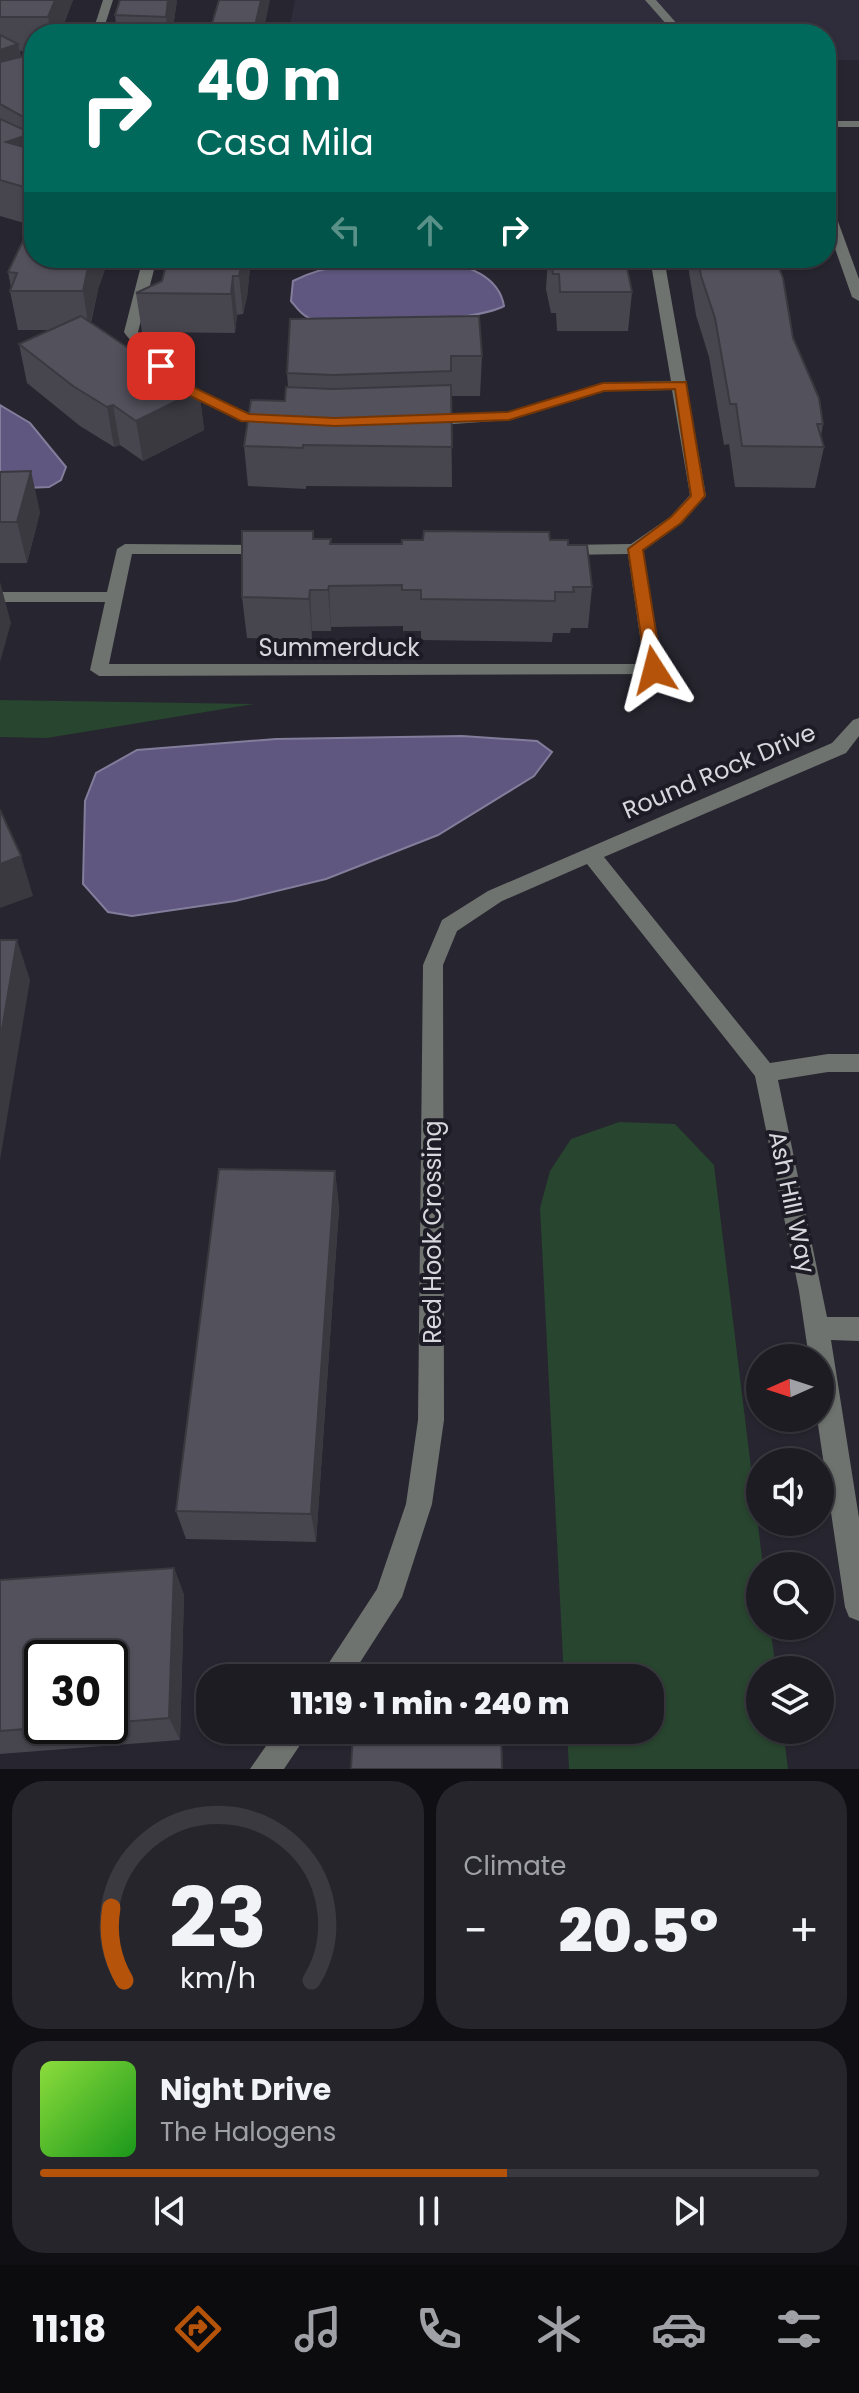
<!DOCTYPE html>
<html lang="en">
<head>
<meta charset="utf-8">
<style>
  :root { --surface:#1d1c23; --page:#25252b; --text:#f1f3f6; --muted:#a0a1a6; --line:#3b3a41; --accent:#b45309 }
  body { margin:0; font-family:Poppins,sans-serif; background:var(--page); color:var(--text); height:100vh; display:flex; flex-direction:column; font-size:30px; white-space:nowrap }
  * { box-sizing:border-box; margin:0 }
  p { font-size:26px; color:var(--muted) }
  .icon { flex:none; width:44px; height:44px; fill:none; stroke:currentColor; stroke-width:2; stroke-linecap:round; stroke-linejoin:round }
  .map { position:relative; height:1769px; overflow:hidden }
  .drawer { display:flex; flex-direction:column; gap:12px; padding:12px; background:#100f13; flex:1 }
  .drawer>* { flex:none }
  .hud { position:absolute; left:24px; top:24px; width:812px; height:244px; border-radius:32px; box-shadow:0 2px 6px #0004,0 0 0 2px var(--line); background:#00695c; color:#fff; overflow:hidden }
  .needle { width:52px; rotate:267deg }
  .tools { position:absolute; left:746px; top:1344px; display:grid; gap:16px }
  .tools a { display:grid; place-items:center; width:88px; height:88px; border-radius:50%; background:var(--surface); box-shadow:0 2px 6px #0004,0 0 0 2px var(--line); font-size:40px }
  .speed { position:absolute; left:24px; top:1640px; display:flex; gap:16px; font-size:40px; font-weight:700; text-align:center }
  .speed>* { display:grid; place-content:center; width:104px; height:104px; border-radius:50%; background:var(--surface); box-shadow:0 2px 6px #0004,0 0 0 2px var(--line); line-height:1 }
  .speed .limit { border:4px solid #111; border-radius:12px; background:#fff; color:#111 }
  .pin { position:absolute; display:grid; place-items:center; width:68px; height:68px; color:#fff; margin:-34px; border-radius:16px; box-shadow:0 4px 12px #0006 }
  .me { position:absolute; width:88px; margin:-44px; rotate:351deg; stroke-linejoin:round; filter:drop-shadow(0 0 6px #0008) }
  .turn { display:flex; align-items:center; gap:28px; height:168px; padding:0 40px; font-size:36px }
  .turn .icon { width:104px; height:104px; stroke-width:2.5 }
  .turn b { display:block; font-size:56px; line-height:68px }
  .lanes { display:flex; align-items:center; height:76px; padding:0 40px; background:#0003; justify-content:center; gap:40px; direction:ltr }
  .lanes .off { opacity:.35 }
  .big { font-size:60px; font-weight:800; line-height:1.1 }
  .drawer .tile { flex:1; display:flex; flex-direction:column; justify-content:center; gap:12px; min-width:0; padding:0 28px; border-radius:32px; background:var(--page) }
  .drawer .dial { align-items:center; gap:0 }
  .dial svg { height:208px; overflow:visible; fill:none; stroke:var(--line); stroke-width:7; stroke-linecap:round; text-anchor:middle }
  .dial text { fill:var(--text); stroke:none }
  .song { display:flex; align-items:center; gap:24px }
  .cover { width:96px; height:96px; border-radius:12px; background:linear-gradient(135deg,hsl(90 70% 55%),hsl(120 70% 35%)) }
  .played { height:8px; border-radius:4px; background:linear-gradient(90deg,var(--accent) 60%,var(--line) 60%) }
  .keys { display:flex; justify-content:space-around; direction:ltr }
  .heat { display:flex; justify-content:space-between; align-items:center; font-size:44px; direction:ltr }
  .drawer .tiles { flex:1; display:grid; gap:12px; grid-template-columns:1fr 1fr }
  .tile:last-child { grid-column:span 2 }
  .trip { position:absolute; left:196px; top:1664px; width:468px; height:80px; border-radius:32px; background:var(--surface); box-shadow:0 2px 6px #0004,0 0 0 2px var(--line); font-weight:800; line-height:80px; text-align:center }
  .dock { display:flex; height:128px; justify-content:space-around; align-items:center; background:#0c0b0e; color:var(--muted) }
  .dock .icon { width:56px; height:56px }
  .dock .current { color:var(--accent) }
  .dock b { font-size:36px; color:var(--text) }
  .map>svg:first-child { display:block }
  .built { fill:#2f2c3c }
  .green { fill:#28452f }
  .water { fill:#5f577f; stroke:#837d9c; stroke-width:2 }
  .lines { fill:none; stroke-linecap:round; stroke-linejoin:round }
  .minor { fill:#6e736f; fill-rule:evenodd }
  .wall { fill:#47464f; fill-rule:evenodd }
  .shaded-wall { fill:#3a3940 }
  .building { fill:#53515c; stroke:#3a3940; stroke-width:2 }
  .route { fill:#b45309; stroke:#753606; stroke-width:2 }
  .labels { text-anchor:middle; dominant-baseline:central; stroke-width:8; stroke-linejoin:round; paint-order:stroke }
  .street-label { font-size:24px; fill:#d8d7de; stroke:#1d1b25 }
</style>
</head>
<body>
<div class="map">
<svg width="859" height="1769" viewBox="0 0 859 1769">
  <rect width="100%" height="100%" fill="#27252f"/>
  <polygon class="built" points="295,0 859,0 859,60 826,60 826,34 288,34"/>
  <g class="green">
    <polygon points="0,700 254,704 47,738 0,737"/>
    <polygon points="619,1122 675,1124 714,1165 763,1566 760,1566 760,1626 770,1626 776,1670 760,1670 760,1730 783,1730 788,1769 569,1769 567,1730 650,1730 650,1678 564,1678 540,1208 550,1171 571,1139"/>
  </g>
  <g class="water">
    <path d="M 442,261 C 468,266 499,276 504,306 C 475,322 341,329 309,318 C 301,315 296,307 291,301 L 293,281 C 338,258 392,263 442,261 Z"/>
    <polygon points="0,405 30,423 66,467 61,480 49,487 0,489"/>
    <polygon points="462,736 537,741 552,752 534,776 438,835 326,879 235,901 132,916 108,912 83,884 85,801 96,773 137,750 276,739"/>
  </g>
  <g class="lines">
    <g class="minor">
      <polygon points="103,0 113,0 102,34 92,34"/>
      <polygon points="645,0 656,0 686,34 675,34"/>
      <rect x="826" y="121" width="33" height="6"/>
      <polygon points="826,201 832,205 859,279 859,301 852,297 826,223"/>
      <polygon points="143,258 157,258 138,332 180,381 249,414 279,416 279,422 241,421 170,387 126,335 124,332"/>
      <polygon points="650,258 664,258 706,496 682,523 643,551 663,670 660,674 99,676 90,670 105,602 0,602 0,592 107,592 117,549 125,544 267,545 275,550 273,554 132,554 109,664 644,664 628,554 563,555 555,550 563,545 631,544 670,517 690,495 672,390 604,391 509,420 426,426 419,422 426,418 508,412 603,383 671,381"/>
      <polygon points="859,718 859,736 846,753 604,857 770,1063 828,1054 859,1054 859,1072 828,1072 778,1080 827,1317 859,1317 859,1341 831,1340 859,1518 859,1621 849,1617 845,1607 817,1418 820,1418 820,1358 809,1358 799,1291 755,1076 587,864 502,901 457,931 443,965 444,1420 432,1504 402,1597 350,1678 319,1678 377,1589 406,1504 418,1420 423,965 442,920 488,891 832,743 853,720"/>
      <polygon points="277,1730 310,1730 284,1769 250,1769"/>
    </g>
  </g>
  <g class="wall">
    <path d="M 0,0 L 73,0 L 60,34 L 34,34 L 34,51 L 31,51 L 34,53 L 34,258 L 98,290 L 91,323 L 143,358 L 199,390 L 204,430 L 143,461 L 120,445 L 114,447 L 80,426 L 27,383 L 19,344 L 51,330 L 18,330 L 10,291 L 11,287 L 8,272 L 31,225 L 0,216 ZM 20,51 L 30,51 L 28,55 L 21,57 Z"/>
    <polygon points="120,0 177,0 172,34 117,34 115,15"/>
    <polygon points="251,258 247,297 243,314 237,315 235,333 142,332 136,293 162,281"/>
    <polygon points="548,258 625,258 632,292 628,331 557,331 556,313 551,313 546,289"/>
    <polygon points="689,258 775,258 793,338 823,424 821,436 824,447 815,488 735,487 729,444 724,445 709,357 696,315 688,266"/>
    <polygon points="290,319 482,356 480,396 451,396 452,487 306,486 306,489 248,486 244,446 285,401 288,387 287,373"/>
    <polygon points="0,472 40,512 27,563 0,563"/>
    <polygon points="314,539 331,539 331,544 402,544 550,540 568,545 592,587 588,628 571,628 570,633 553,633 552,642 421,640 421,631 403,631 403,626 331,627 331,631 312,631 312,640 247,638 242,597"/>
    <polygon points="335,1171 339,1208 316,1542 186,1539 176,1511"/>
    <path d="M 174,1568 L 184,1595 L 180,1740 L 0,1754 L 0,1580 ZM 110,1658 L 110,1726 L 42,1726 Z"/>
  </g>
  <g class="shaded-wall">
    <polygon points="55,0 73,0 60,34 51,34 48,17"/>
    <polygon points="168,0 177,0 172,34 168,34 166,17"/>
    <polygon points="261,0 270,0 263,34 253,34"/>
    <polygon points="18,44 25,80 0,87 0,50"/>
    <polygon points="34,133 34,172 6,142"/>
    <polygon points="90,258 109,258 98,290 89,330 83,291"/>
    <polygon points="243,258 251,258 247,297 243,314 239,276"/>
    <polygon points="233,276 237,315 235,333 231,294"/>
    <polygon points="199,390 204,430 143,461 136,421"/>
    <polygon points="113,405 120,445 114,447 107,407"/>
    <polygon points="31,471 40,512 27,563 17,522"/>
    <polygon points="0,582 11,623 0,662"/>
    <polygon points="329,586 331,627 331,631 328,590"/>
    <polygon points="310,590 312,631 312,640 309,599"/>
    <polygon points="21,856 33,896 0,908 0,864"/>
    <polygon points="17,940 30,980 0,1160 0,1041"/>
    <polygon points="335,1171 339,1208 316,1542 311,1514"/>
    <polygon points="174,1568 184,1595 180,1740 169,1718"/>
  </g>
  <g class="building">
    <polygon points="0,0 55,0 48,17 0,17"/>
    <polygon points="120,0 168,0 166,17 115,15"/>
    <polygon points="219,0 261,0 253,34 209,34"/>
    <polygon points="0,35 18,44 0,50"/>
    <polygon points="31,51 34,53 34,133 6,142 34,150 34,190 0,180 0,119 29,132 29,120 0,104 0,62 28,55"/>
    <polygon points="34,218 34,258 90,258 83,291 10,291 17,273 8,272"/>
    <polygon points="168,258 243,258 239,276 233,276 231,294 136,293 162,281"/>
    <polygon points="550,258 625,258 632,292 560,292 559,274 553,274"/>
    <polygon points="698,258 775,258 783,278 793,338 819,398 823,424 817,424 824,447 742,446 736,404 730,404 715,318 701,276"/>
    <polygon points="81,316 143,358 199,390 136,421 113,405 107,407 73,386 19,344"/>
    <polygon points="479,316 482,356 451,356 451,371 333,375 287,373 290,319"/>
    <polygon points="451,385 452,447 303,445 303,448 244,446 251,400 285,401 286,387 333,389"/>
    <polygon points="31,471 17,522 0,522 0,472"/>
    <polygon points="242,531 313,531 313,539 331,539 330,544 402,544 402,540 423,540 424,531 549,532 550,540 568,540 568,545 587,545 592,587 573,587 574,592 555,592 555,601 421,599 421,590 402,590 402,585 329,586 328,590 310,590 309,599 242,597"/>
    <polygon points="0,810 21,856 0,864"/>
    <polygon points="0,940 17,940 0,1041"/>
    <polygon points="219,1169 335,1171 311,1514 176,1511"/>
    <polygon points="174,1568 169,1718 110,1723 110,1658 42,1658 42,1726 64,1726 0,1731 0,1580"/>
    <polygon points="356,1667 500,1670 500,1678 355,1678"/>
    <polygon points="353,1730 501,1730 502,1769 351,1769"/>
  </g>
  <polygon class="route" points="156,364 165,364 180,381 249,414 335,418 508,412 603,383 686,382 705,496 681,523 643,550 662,670 654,676 646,670 628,549 671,517 691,496 675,389 604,391 509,420 335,426 241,421 170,386 154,366"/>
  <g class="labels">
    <g class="street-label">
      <text x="339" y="647">Summerduck</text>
      <text transform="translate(719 771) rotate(-23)">Round Rock Drive</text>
      <text transform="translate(792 1202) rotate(78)">Ash Hill Way</text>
      <text transform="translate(432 1232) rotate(-90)">Red Hook Crossing</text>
    </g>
  </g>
</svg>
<div class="tools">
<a><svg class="needle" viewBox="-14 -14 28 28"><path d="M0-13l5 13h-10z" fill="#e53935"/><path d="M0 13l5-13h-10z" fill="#a0a1a6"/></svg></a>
<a><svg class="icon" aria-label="sound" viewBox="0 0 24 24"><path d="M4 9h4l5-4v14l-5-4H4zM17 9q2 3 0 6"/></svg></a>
<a><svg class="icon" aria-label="search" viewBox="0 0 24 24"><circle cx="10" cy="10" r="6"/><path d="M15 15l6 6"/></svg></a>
<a><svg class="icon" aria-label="layers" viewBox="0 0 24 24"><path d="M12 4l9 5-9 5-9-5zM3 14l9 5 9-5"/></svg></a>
</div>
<div class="speed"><div class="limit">30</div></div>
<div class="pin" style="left:161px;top:366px;background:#d93025"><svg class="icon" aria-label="arrive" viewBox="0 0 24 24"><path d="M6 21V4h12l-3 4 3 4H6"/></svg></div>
<svg class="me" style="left:654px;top:670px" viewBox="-20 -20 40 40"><path d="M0-17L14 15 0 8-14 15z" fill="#b45309" stroke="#fff" stroke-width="4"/></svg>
<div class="trip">11:19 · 1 min · 240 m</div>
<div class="hud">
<div class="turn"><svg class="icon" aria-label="right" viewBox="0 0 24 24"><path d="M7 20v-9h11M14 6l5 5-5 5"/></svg><div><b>40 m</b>Casa Mila</div></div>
<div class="lanes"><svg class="icon off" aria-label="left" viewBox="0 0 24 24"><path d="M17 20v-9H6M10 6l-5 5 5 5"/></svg><svg class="icon off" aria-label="ahead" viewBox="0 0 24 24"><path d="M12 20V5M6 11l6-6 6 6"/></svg><svg class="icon" aria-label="right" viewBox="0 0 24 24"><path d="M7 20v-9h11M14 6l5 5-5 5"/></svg></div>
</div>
</div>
<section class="drawer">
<div class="tiles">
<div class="tile dial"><svg viewBox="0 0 100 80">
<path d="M14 69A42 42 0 1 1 86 69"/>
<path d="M14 69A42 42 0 0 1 9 41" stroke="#b45309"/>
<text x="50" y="56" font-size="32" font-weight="700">23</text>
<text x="50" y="72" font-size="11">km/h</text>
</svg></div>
<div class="tile"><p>Climate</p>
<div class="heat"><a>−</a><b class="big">20.5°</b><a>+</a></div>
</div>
<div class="tile">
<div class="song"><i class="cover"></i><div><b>Night Drive</b><p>The Halogens</p></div></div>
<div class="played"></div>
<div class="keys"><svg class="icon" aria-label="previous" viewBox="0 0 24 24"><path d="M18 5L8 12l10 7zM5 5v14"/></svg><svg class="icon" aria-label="pause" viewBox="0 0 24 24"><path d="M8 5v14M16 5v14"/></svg><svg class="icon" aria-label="next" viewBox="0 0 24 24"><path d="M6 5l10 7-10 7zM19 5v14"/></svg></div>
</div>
</div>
</section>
<nav class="dock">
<b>11:18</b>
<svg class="icon current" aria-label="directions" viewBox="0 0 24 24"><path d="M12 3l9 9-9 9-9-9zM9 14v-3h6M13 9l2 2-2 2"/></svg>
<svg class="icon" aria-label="music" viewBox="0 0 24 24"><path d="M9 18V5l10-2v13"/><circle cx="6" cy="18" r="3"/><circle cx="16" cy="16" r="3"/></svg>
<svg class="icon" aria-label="phone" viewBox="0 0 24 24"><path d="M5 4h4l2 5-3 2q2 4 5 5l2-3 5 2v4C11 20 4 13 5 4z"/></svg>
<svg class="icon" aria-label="climate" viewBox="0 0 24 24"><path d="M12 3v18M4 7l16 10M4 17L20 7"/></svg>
<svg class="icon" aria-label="car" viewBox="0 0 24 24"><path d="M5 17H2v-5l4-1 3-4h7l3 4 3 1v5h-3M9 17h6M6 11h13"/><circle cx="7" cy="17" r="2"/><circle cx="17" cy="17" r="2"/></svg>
<svg class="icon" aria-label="filters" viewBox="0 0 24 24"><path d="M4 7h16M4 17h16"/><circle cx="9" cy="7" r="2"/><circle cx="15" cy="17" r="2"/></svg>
</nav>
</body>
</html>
